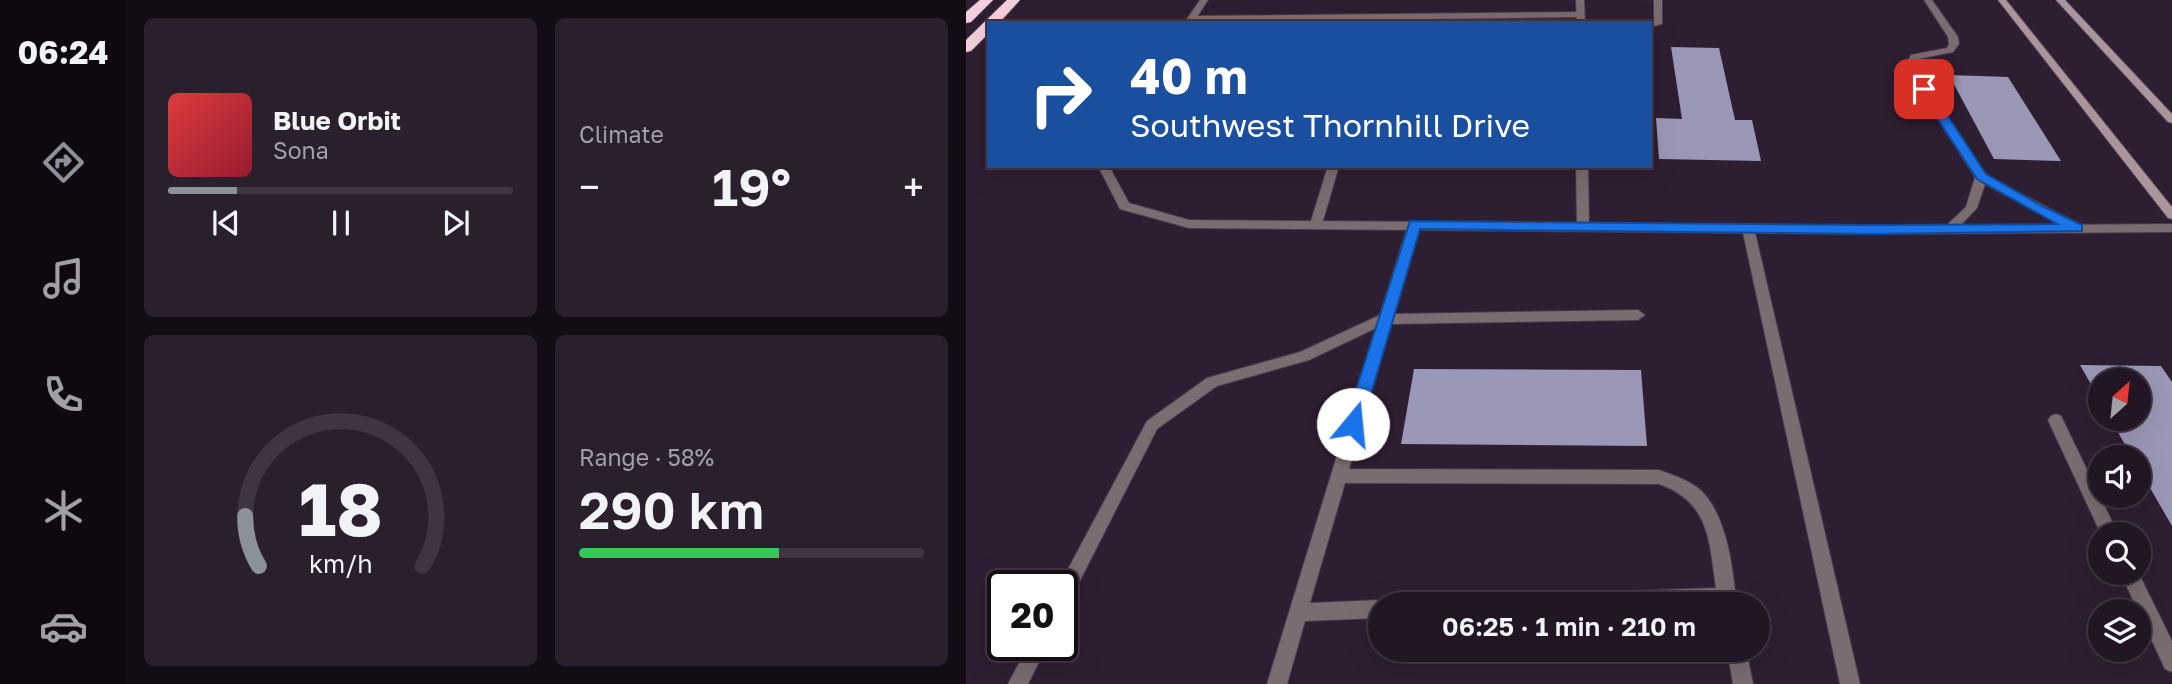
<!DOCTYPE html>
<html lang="en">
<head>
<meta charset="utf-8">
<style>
  :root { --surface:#221625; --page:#2a1f2d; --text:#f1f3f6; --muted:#a29fa7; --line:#3f3542; --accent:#8c9099 }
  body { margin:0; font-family:"Golos Text",sans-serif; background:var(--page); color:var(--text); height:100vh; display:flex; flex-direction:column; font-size:26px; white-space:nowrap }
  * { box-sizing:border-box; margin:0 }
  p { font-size:23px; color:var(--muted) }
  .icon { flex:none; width:38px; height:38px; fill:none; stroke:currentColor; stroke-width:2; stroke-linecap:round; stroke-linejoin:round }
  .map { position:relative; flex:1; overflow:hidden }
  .side { display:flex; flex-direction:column; gap:18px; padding:18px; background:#130c14; width:840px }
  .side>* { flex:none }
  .hud { position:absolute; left:21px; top:21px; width:665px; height:147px; border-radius:0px; box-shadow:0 7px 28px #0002,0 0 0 2px var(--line); background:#1a4fa0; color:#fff; overflow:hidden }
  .needle { width:46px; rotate:27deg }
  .fabs { position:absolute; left:1122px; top:368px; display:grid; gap:14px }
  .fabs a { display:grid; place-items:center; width:63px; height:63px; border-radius:50%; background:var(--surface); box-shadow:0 7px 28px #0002,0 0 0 2px var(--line); font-size:35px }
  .speed { position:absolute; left:21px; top:570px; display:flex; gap:14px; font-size:35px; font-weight:700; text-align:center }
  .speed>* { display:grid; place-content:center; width:91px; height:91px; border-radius:50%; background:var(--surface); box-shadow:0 7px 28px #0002,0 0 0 2px var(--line); line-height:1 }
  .speed .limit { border:4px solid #111; border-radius:10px; background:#fff; color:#111 }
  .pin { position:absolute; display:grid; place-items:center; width:60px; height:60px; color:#fff; margin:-30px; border-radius:14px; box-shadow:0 4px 10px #0006 }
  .me { position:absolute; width:77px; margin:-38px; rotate:17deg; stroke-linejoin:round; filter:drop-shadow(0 0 5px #0008) }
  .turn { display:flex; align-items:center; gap:24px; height:147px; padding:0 28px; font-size:32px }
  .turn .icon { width:91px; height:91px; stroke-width:2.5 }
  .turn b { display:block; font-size:49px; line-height:60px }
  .big { font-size:52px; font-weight:600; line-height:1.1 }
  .side .card { flex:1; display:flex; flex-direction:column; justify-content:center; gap:10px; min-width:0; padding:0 24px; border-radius:10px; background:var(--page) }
  .side .dial { align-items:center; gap:0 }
  .dial svg { height:182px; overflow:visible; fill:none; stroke:var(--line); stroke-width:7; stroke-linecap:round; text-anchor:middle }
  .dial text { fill:var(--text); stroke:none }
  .song { display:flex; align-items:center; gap:21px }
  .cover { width:84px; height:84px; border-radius:10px; background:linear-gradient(135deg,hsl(0 70% 55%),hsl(350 70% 35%)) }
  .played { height:7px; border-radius:4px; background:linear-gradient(90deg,var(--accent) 20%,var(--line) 20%) }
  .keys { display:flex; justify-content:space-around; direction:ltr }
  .heat { display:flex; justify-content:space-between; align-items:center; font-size:38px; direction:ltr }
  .charge { height:10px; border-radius:5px; background:linear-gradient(90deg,#34c759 58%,var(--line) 0) }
  .side .tiles { flex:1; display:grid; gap:18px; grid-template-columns:repeat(2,1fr) }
  .trip { position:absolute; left:402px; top:592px; width:402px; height:70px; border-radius:35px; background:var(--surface); box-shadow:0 7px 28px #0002,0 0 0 2px var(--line); font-weight:600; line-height:70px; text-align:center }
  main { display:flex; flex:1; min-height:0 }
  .dock { display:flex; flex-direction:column; width:126px; justify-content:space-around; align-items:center; background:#0e090f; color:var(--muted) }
  .dock .icon { width:49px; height:49px }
  .dock .active { color:var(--accent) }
  .dock b { font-size:32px; color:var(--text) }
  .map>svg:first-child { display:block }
  .building { fill:#9a98b6 }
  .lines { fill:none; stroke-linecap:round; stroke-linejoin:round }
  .service-casing { stroke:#4a3a4d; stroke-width:2 }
  .minor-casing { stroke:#4a3a4d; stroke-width:2 }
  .secondary-casing { stroke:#4a3a4d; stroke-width:2 }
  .motorway-casing { stroke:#4a3a4d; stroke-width:2 }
  .service { fill:#7a6c71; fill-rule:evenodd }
  .minor { fill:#7a6c71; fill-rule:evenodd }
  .secondary { fill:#ab959c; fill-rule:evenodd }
  .motorway { fill:#f3d1dc; fill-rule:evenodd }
  .route { fill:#1a73e8; stroke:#114b97; stroke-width:2 }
</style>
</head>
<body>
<main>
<nav class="dock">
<b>06:24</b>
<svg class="icon active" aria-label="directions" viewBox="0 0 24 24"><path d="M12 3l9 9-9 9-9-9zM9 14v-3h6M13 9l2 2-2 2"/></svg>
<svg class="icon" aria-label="music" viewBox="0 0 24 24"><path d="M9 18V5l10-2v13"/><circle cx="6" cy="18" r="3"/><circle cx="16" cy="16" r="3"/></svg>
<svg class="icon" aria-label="phone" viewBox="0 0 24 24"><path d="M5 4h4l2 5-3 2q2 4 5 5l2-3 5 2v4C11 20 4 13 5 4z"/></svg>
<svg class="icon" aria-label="climate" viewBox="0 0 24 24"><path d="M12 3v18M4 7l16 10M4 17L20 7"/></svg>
<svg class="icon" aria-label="car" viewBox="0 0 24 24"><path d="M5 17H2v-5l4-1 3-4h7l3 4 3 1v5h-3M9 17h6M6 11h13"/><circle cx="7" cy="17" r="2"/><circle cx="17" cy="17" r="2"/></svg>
</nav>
<section class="side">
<div class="tiles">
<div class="card">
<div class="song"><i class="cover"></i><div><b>Blue Orbit</b><p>Sona</p></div></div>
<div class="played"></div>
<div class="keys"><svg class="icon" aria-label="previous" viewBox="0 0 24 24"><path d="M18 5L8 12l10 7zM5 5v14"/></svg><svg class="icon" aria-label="pause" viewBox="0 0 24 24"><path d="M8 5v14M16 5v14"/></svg><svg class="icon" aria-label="next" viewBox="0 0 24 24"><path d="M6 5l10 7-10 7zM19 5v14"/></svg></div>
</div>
<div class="card"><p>Climate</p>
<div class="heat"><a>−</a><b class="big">19°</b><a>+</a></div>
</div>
<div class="card dial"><svg viewBox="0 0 100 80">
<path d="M14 69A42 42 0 1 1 86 69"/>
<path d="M14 69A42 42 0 0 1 8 47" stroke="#8c9099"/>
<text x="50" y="56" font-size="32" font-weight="700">18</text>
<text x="50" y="72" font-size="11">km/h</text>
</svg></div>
<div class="card"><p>Range · 58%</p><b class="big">290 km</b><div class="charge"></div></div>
</div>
</section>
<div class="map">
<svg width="1206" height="684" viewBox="0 0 1206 684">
  <rect width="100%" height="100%" fill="#2e1e31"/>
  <g class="building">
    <polygon points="705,47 753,48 769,120 786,120 795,161 693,159 690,118 716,119"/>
    <polygon points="983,75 1042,77 1095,161 1028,159"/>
    <polygon points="1114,365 1195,366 1206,382 1206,526 1172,467 1172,457 1166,457 1144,418 1172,418 1172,380 1134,380 1134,400"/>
    <polygon points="448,369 675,370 681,446 435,444"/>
  </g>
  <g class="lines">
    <defs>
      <g id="service">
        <polygon points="688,0 696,0 696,24 684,27 684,23 680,23 688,21"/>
        <polygon points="958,0 966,0 992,37 993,44 987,52 952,59 949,67 1019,175 1115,225 1117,228 1115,231 1107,231 1019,184 1011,208 988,232 980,232 978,229 980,226 1000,207 1009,177 939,67 945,55 981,48 983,44 982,37"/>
        <polygon points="615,12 618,13 618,17 225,22 221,19 225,16"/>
        <polygon points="362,166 373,166 356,224 350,228 344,224"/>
        <path d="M 448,221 L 454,225 L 428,314 L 672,310 L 679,315 L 672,320 L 425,324 L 383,469 L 693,470 C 707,475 720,479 732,488 C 760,510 768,571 770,604 L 542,604 L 545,598 L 551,595 L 750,588 C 743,541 744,502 693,484 L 379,483 L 344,603 L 415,600 L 422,604 L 415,604 L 415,618 L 339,621 L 321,684 L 301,684 L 410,328 L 343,360 L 251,386 L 191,429 L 102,604 L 96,607 L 96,586 L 93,586 L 181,421 L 241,378 L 334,352 L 414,315 L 442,225 Z"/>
        <polygon points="782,224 788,228 894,684 874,684 776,228"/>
        <polygon points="1090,414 1095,416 1152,534 1135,534 1082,420 1085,416"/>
        <polygon points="1154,572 1172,572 1206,641 1206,672 1199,669"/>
        <polygon points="62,646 81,646 62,684 42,684"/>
        <polygon points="761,649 780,649 787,684 767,684"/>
      </g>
      <g id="minor">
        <polygon points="234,0 242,0 227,23 218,23"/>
        <polygon points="610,0 618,0 619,23 611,23"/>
        <polygon points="132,166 143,166 163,203 223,220 611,223 610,166 622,166 623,224 907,226 1206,224 1206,232 907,234 223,228 154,209"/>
      </g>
      <g id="secondary">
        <polygon points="1032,0 1040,0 1206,207 1206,219 1202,218"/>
        <polygon points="1090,0 1099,0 1206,114 1206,123 1202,122"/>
      </g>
      <g id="motorway">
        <polygon points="14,0 27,0 5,22 0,23 0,12"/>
        <polygon points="41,0 54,0 33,23 23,23 23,33 5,51 0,52 0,40"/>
      </g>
    </defs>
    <use href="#service" class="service-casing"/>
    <use href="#minor" class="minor-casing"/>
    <use href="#secondary" class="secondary-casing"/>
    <use href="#motorway" class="motorway-casing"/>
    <use href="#service" class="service"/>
    <use href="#minor" class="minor"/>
    <use href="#secondary" class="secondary"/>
    <use href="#motorway" class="motorway"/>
  </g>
  <polygon class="route" points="954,86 962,86 1020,174 1076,206 1116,225 1116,231 907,234 454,229 396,424 393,429 381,429 379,424 444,221 907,225 1091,224 1011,179 952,89"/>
</svg>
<div class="fabs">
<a><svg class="needle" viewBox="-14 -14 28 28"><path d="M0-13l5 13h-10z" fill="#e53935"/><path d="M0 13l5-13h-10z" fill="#a29fa7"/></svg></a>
<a><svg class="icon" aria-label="sound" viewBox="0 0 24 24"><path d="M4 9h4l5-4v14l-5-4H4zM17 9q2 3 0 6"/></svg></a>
<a><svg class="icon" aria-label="search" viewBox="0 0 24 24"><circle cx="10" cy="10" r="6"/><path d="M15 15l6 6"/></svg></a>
<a><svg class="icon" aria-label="layers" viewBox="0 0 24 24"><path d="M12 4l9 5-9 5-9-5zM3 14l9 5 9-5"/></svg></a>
</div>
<div class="speed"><div class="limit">20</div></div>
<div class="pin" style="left:958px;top:89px;background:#d93025"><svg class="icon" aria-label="arrive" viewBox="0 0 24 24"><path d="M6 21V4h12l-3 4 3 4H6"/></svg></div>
<svg class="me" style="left:387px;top:424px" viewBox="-20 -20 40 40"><circle r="19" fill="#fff"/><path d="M0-13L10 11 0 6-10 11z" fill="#1a73e8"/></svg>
<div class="trip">06:25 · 1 min · 210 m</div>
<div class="hud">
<div class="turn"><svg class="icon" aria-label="right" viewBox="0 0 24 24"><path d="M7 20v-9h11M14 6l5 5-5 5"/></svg><div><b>40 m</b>Southwest Thornhill Drive</div></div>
</div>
</div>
</main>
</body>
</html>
